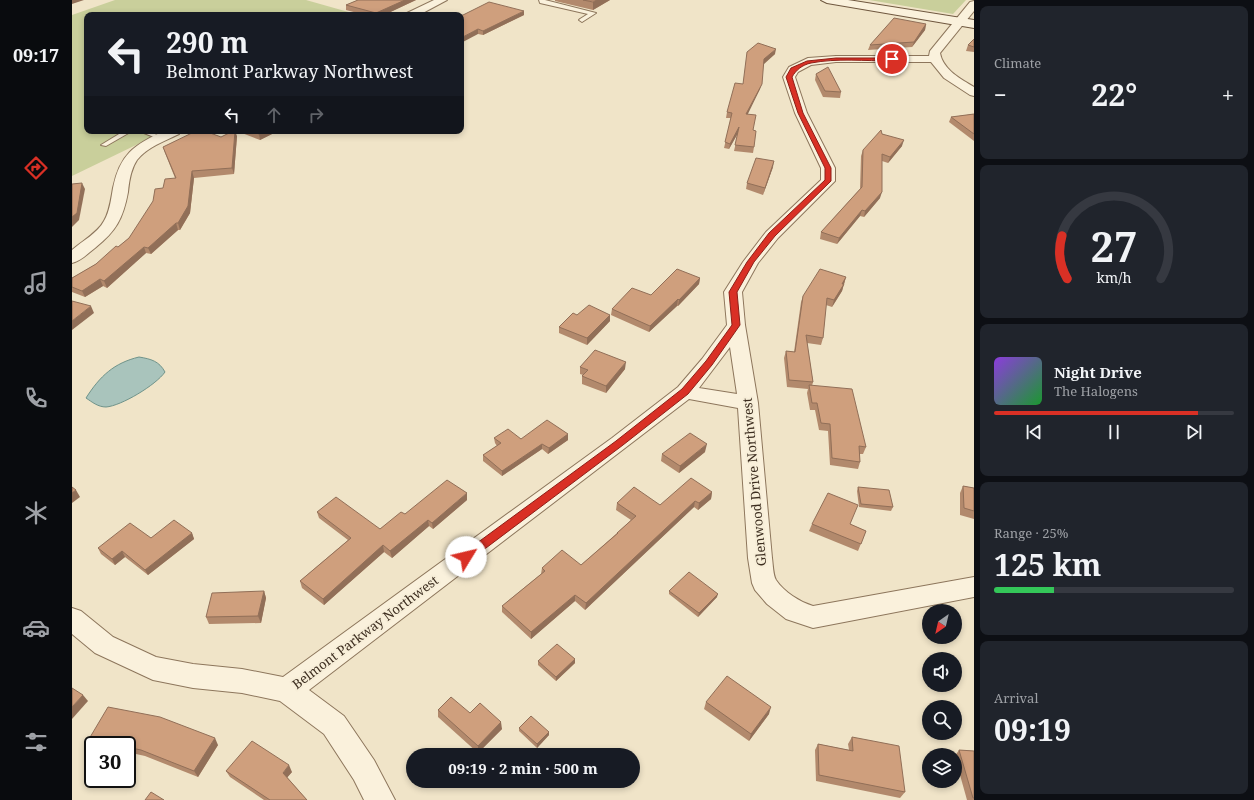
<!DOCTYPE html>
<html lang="en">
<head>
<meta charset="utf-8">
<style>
  :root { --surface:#171b24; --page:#20242c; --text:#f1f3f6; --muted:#9ea1a6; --line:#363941; --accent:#d93025 }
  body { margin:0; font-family:"Noto Serif",serif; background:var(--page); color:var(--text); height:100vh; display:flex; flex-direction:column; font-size:15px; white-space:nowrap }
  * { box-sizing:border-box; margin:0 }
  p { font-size:13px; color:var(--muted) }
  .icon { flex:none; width:22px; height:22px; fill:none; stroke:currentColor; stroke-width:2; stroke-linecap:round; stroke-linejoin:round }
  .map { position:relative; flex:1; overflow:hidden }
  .sheet { display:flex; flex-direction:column; gap:6px; padding:6px; background:#0d0f14; width:280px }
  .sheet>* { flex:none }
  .guide { position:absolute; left:12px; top:12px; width:380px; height:122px; border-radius:8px; box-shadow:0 2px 6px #0003; background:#171b24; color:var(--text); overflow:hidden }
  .needle { width:26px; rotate:214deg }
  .tools { position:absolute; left:850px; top:604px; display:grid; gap:8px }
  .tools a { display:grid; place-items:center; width:40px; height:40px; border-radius:50%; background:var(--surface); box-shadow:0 2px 6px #0003; font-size:20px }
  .speed { position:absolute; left:12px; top:736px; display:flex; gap:8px; font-size:20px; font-weight:700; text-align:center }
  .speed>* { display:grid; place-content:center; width:52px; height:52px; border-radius:50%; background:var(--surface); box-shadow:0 2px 6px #0003; line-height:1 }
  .speed .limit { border:2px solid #111; border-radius:6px; background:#fff; color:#111 }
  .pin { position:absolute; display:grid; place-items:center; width:34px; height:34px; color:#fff; margin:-17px; border:2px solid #fff; border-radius:50%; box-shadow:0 1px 4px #0007 }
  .me { position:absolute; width:44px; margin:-22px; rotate:54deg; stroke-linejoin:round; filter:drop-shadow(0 0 3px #0008) }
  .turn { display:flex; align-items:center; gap:14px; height:84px; padding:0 16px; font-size:18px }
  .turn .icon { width:52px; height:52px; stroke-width:2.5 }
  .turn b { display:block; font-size:28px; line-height:34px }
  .lanes { display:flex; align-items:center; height:38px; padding:0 16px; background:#0003; justify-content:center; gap:20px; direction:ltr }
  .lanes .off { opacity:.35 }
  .big { font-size:30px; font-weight:700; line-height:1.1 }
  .sheet .card { flex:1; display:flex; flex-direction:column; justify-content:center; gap:6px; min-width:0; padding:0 14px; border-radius:8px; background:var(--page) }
  .sheet .dial { align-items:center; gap:0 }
  .dial svg { height:104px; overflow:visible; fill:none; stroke:var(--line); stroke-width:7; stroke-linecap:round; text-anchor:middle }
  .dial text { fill:var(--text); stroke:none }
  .song { display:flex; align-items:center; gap:12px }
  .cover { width:48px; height:48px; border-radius:6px; background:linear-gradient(135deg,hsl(270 70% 55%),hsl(130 70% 35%)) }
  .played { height:4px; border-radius:2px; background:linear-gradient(90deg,var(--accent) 85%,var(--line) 85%) }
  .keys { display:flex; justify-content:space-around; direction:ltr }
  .heat { display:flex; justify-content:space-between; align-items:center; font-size:22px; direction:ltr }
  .charge { height:6px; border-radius:3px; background:linear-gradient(90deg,#34c759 25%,var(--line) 0) }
  .trip { position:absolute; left:334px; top:748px; width:234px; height:40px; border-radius:20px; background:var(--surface); box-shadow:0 2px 6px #0003; font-weight:700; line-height:40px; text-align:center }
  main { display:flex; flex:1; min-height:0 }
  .tab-bar { display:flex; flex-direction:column; width:72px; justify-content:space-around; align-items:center; background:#090b0e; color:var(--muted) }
  .tab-bar .icon { width:28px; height:28px }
  .tab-bar .selected { color:var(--accent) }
  .tab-bar b { font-size:18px; color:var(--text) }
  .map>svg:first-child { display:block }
  .green { fill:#c9cf9b }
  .water { fill:#a9c4bc; stroke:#6f938a }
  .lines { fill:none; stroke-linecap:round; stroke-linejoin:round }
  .lane-casing { stroke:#8d765c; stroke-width:2 }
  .street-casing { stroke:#8d765c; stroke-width:2 }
  .secondary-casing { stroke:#6f573f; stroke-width:2 }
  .lane { fill:#faf1dc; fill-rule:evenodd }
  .street { fill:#faf1dc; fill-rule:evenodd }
  .secondary { fill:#faf1dc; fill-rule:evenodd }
  .wall { fill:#b2896c }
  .shaded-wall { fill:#916f58 }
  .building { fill:#cf9f7d; stroke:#916f58 }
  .route { fill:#d93025; stroke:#8d1f18 }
  .labels { text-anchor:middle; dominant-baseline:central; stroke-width:4; stroke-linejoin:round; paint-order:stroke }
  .street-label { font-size:13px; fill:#3d2e20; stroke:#f7eed8 }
</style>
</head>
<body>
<main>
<nav class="tab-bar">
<b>09:17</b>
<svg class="icon selected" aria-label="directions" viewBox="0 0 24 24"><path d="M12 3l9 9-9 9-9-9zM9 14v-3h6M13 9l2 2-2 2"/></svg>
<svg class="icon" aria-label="music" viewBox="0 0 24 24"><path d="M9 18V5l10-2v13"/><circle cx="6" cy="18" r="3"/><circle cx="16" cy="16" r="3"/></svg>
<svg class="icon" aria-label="phone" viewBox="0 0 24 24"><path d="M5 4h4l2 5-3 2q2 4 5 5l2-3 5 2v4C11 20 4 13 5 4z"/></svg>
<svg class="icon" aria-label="climate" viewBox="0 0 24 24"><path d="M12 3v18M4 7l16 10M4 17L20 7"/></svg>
<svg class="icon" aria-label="car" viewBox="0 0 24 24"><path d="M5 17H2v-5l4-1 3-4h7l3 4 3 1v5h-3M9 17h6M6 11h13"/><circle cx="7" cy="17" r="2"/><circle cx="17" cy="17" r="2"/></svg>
<svg class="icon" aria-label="filters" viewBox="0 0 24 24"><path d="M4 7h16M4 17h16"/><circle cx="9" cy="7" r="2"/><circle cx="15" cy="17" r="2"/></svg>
</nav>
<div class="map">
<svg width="902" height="800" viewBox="0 0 902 800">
  <rect width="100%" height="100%" fill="#f0e4c8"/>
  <g class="green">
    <polygon points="43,0 234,0 287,15 15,15 15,131 93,131 0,176 0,15"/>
    <polygon points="797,0 894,0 881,14"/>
  </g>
  <path class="water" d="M 67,357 C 79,359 87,361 93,372 C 84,385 49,406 34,407 C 26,407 20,402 14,398 C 28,376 42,363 67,357 Z"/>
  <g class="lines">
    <defs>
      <g id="lane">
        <polygon points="467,0 473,0 524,13 510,22 507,20 508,19 516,14 468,3"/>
        <polygon points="52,131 60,131 34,146 29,145"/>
        <polygon points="67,131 76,131 92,138 87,139"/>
      </g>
      <g id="street">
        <polygon points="362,0 375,0 347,15 334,15 335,13"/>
        <path d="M 902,1 L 902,11 L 868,53 C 871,70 889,79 902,87 L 902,96 L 898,95 L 872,78 L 859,62 L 764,62 L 739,65 L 726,72 L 723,77 L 735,113 L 763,168 L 763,181 L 706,238 L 686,263 L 670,292 L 673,325 L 686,403 L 700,558 C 701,565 701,575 704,580 C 712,592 728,602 741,606 L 902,577 L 902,597 L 741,628 L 714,619 L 695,604 L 683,590 L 680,583 L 676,558 L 666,408 L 617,399 L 237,690 L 272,716 L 302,760 L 323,800 L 292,800 L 282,780 L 252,734 L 208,701 L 170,693 L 121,688 L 81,680 L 23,653 L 0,634 L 0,608 L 9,611 L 41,637 L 84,657 L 121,664 L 170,669 L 211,677 L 540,438 L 606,387 L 630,359 L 655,325 L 652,292 L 671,262 L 694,232 L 749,180 L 749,168 L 723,113 L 711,77 L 717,67 L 736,58 L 764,56 L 857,56 L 858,51 L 898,2 ZM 658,347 L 665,394 L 627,388 Z"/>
        <path d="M 92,131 L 109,131 L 107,134 C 93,141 75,147 65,160 C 59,169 57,181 56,192 C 51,219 44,231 23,248 C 15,254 9,261 0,263 L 0,250 C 10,241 26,233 32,221 C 38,211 39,199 41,188 C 48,154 62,145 92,131 Z"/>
      </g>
      <polygon id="secondary" points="749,0 776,0 902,20 902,28 755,3"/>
    </defs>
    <use href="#lane" class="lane-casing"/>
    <use href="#street" class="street-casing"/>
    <use href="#secondary" class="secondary-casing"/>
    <use href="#lane" class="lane"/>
    <use href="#street" class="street"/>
    <use href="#secondary" class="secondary"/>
  </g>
  <g class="wall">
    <polygon points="286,0 344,0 312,15 293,15 274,10 274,5"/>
    <polygon points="483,0 538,0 521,10 483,1"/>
    <polygon points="452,15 411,35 406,34 389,16"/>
    <polygon points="854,24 853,30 840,47 796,50 798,45"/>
    <polygon points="902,39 902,52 894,51 896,45"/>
    <polygon points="686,43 703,54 691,64 688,89 675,114 681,130 682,147 681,153 662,151 666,133 657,149 652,148 659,118 654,118 655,112 671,84"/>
    <polygon points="744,74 769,92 768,98 751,97 743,80"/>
    <polygon points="902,114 902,141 877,122 879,117"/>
    <polygon points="169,131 206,131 188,140 170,133"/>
    <polygon points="810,134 830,146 816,163 810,161 808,198 792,217 788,216 765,244 748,239 749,232 788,189 789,156 791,150"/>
    <polygon points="165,136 162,174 122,178 118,213 108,230 106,230 79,254 74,253 35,288 31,286 13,297 0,292 0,278 24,264 46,247 57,238 103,178 93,153 91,147 149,137"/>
    <polygon points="701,167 691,195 674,189 675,183"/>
    <polygon points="774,277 770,291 760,307 754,305 751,338 749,345 735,343 741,382 740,386 794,447 791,454 788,454 788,462 786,469 758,465 756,431 747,430 743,410 738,410 735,393 736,389 715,387 712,358 714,351 722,352 729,302 731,296"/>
    <polygon points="628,278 627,284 606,306 605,306 577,332 539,315 540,309"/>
    <polygon points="538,321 515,345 487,333 487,327"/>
    <polygon points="508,367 553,369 534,393 510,384 510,376 511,375 508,374"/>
    <polygon points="496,434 496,440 476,454 470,449 430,476 411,461 411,455 425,446 423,443 422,438 449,439"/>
    <polygon points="633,452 607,473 589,461 590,454"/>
    <polygon points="891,486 902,488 902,519 888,515 888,493"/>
    <polygon points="786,487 821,507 819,511 787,507 785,491"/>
    <polygon points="640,492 639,499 626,510 622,507 513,610 503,601 459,639 430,612 430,606 469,574 470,568 509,565 544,534 545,533 559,520 544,510 545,503 588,505"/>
    <polygon points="395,500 361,529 357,526 320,558 312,552 252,605 230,588 228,581 276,540 247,518 245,512 308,529 333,514"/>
    <polygon points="740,524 778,524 794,531 786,551 737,531"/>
    <polygon points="120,533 122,539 76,575 53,557 43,565 29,554 26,548 79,538"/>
    <polygon points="192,591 194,598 189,623 137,624 134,617"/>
    <polygon points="597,591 645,597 626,617 597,594"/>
    <polygon points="466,661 503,663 484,681 466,665"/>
    <polygon points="634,702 697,714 677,741 632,709"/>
    <polygon points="366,710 398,713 430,729 406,753 366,717"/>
    <polygon points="447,728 477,735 465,748 447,731"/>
    <polygon points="780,737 833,792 828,798 744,781 743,750 746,744 777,750 776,744"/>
    <polygon points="17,739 146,745 126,777 73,756 55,752 55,745 22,745"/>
    <polygon points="887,750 902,751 902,800 895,800 883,757 883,756"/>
    <polygon points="154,771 220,772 215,777 235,800 192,800 158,777"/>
  </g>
  <g class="shaded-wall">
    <polygon points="0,0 12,0 0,4"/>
    <polygon points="333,0 344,0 312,15 305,15 304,13"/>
    <polygon points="525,0 538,0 521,10 521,2"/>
    <polygon points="452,11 452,15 411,35 411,31"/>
    <polygon points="854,24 853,30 840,47 842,42"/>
    <polygon points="406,29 406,34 389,43 389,38"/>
    <polygon points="704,49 703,54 691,65 692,59"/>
    <polygon points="690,84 688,89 673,120 674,114"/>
    <polygon points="667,127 666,133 657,149 658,144"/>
    <polygon points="163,131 165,136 162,174 160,168"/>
    <polygon points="194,131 206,131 188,140 187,134"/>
    <polygon points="832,140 830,146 816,163 818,157"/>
    <polygon points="702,161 701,167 691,195 693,188"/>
    <polygon points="120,171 122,178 118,213 108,230 106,223"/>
    <polygon points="10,183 13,189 7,220 0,227 0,217"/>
    <polygon points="810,192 808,198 792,217 793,211"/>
    <polygon points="790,210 788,216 765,244 767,238"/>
    <polygon points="104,223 106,230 79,254 76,248"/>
    <polygon points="72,247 74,253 35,288 32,281"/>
    <polygon points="774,277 770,291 760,307 762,300"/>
    <polygon points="628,278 627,284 606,306 607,300"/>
    <polygon points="28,279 31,286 13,297 10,291"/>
    <polygon points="606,299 605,306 577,332 578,326"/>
    <polygon points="19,306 22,313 0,330 0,321"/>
    <polygon points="538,315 538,321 515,345 515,338"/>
    <polygon points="554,362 553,369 534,393 534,386"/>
    <polygon points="496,434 496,440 476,454 477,448"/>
    <polygon points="470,444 470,449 430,476 430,471"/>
    <polygon points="635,444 633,452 607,473 608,466"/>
    <polygon points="4,490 8,497 0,503 0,493"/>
    <polygon points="640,492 639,499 626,510 627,503"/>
    <polygon points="395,493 395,500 361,529 360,523"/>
    <polygon points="623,501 622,507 513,610 514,603"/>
    <polygon points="356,520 357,526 320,558 318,551"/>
    <polygon points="120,533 122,539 76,575 73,570"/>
    <polygon points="311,545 312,552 252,605 251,599"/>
    <polygon points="50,551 53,557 43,565 40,559"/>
    <polygon points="192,591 194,598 189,623 186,616"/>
    <polygon points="646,594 645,597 626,617 627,613"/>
    <polygon points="503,595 503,601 459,639 459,632"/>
    <polygon points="503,659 503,663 484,681 484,677"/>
    <polygon points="11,695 16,701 0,719 0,707"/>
    <polygon points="699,707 697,714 677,741 679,734"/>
    <polygon points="429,722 430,729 406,753 406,746"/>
    <polygon points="477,732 477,735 465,748 465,744"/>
    <polygon points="143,738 146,745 126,777 122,771"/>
    <polygon points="217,765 220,772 214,779 211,773"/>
  </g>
  <g class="building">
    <polygon points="286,0 333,0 304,13 274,5"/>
    <polygon points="511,0 525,0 521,2"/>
    <polygon points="417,2 452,11 411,31 406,29 389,38 389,16"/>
    <polygon points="822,18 854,24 842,42 798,45"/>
    <polygon points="902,39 902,47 896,45"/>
    <polygon points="686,43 704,49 692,59 690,84 674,114 684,115 681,130 684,131 682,147 663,145 667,127 658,144 653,142 660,113 655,112 663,83 671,84 675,52"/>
    <polygon points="756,67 769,92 753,91 744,74"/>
    <polygon points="902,114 902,134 879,117"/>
    <polygon points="809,130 810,134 832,140 818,157 810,154 810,192 793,211 790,210 767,238 749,232 790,187 791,150"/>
    <polygon points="124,131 133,131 149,137 161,131 163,131 160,168 120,171 116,206 106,223 104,223 76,248 72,247 32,281 28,279 10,291 0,287 0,278 24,264 44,246 46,247 57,238 81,201 83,189 91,188 93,179 104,178 91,147"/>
    <polygon points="178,131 194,131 187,134"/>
    <polygon points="684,158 702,161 693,188 675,183"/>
    <polygon points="10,183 5,213 0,217 0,184"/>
    <polygon points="605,269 628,278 607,300 606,299 578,326 540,309 560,288 579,295"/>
    <polygon points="748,269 774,277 770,284 772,284 762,300 755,298 751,338 734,335 741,382 717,380 714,351 723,352 731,296"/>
    <polygon points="0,301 19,306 0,321"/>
    <polygon points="517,305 538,315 515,338 487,327 501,313 505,315"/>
    <polygon points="523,350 554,362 534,386 510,376 516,370 508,367"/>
    <polygon points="737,385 780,389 794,447 787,446 788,462 760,458 758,424 749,423 745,403 740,403"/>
    <polygon points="475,420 496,434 477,448 470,444 430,471 411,455 429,443 422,438 436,429 449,439"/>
    <polygon points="618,433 635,444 608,466 590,454"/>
    <polygon points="619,478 640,492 627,503 623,501 514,603 503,595 459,632 430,606 473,571 470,568 490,550 509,565 546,533 545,533 564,516 545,503 562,487 588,505"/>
    <polygon points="375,480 395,493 360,523 356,520 318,551 311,545 251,599 228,581 279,538 245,512 264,497 308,529 329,512 333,514"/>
    <polygon points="891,486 902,488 902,511 892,508"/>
    <polygon points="0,487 4,490 0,493"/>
    <polygon points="786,487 817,490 821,507 789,504"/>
    <polygon points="756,493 786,505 778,524 794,531 789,544 740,524"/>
    <polygon points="102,520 120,533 73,570 50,551 40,559 26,548 58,523 79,538"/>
    <polygon points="617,572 646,594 627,613 597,591"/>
    <polygon points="192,591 186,616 134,617 140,593"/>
    <polygon points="485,644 503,659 484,677 466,661"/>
    <polygon points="655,676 699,707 679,734 634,702"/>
    <polygon points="0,688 11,695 0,707"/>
    <polygon points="379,697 398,713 408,703 429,722 406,746 366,710"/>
    <polygon points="36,707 88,717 143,738 122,771 69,750 55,747 55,745 46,745 17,739"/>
    <polygon points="459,716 477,732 465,744 447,728"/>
    <polygon points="780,737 827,746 833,792 747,775 746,744 781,751"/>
    <polygon points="180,741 217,765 211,773 235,800 198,800 154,771"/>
    <polygon points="887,750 902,751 902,798 901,798"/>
    <polygon points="79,792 92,800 73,800"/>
  </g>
  <path class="route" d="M 764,58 L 820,58 L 822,59 L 820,61 C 793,61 765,58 739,63 C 730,65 724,70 720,77 L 731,113 L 759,168 L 759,181 L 703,236 L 682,262 L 665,292 L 668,325 L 640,365 L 616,394 L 551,445 L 398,560 L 394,561 L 390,560 L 388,557 L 390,554 L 544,441 L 610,389 L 634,361 L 660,325 L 657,292 L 675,262 L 697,233 L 753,180 L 753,168 L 726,113 L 714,77 L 719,68 L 735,61 Z"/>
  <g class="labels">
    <g class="street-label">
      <text transform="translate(682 482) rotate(-95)">Glenwood Drive Northwest</text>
      <text transform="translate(293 632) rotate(-37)">Belmont Parkway Northwest</text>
    </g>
  </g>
</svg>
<div class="tools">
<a><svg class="needle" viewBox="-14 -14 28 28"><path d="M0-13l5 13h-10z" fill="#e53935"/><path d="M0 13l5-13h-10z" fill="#9ea1a6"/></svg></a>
<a><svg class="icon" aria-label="sound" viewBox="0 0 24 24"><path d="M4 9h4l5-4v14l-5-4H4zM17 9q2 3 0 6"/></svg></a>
<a><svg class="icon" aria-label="search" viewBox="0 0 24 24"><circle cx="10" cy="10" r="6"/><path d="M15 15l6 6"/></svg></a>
<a><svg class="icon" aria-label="layers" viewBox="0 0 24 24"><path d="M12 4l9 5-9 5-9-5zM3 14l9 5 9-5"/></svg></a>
</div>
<div class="speed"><div class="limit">30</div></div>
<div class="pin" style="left:820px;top:59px;background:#d93025"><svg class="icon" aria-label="arrive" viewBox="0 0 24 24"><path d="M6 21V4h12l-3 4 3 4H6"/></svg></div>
<svg class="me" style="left:394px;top:557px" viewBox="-20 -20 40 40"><circle r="19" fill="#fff"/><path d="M0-13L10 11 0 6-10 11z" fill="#d93025"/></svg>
<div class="trip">09:19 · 2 min · 500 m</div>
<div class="guide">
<div class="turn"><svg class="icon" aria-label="left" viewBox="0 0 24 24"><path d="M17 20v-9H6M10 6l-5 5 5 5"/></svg><div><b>290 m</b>Belmont Parkway Northwest</div></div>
<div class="lanes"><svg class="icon" aria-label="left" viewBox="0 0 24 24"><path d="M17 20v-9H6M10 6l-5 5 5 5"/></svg><svg class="icon off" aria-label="ahead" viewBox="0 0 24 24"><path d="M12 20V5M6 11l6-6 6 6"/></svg><svg class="icon off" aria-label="right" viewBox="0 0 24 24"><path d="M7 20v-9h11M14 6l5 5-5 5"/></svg></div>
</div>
</div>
<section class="sheet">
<div class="card"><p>Climate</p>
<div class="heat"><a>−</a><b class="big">22°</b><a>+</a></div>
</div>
<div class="card dial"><svg viewBox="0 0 100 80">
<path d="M14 69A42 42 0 1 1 86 69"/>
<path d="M14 69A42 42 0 0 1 10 36" stroke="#d93025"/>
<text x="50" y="56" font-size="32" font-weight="700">27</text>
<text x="50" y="72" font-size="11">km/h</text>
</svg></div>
<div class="card">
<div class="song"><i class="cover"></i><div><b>Night Drive</b><p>The Halogens</p></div></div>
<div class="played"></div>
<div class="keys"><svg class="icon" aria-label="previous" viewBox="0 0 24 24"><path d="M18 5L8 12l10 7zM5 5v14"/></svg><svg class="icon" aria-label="pause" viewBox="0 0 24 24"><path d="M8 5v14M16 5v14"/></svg><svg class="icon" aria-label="next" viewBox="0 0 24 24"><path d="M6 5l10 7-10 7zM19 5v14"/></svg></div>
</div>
<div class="card"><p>Range · 25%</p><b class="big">125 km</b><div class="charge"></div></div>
<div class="card"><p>Arrival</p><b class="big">09:19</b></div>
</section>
</main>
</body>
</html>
